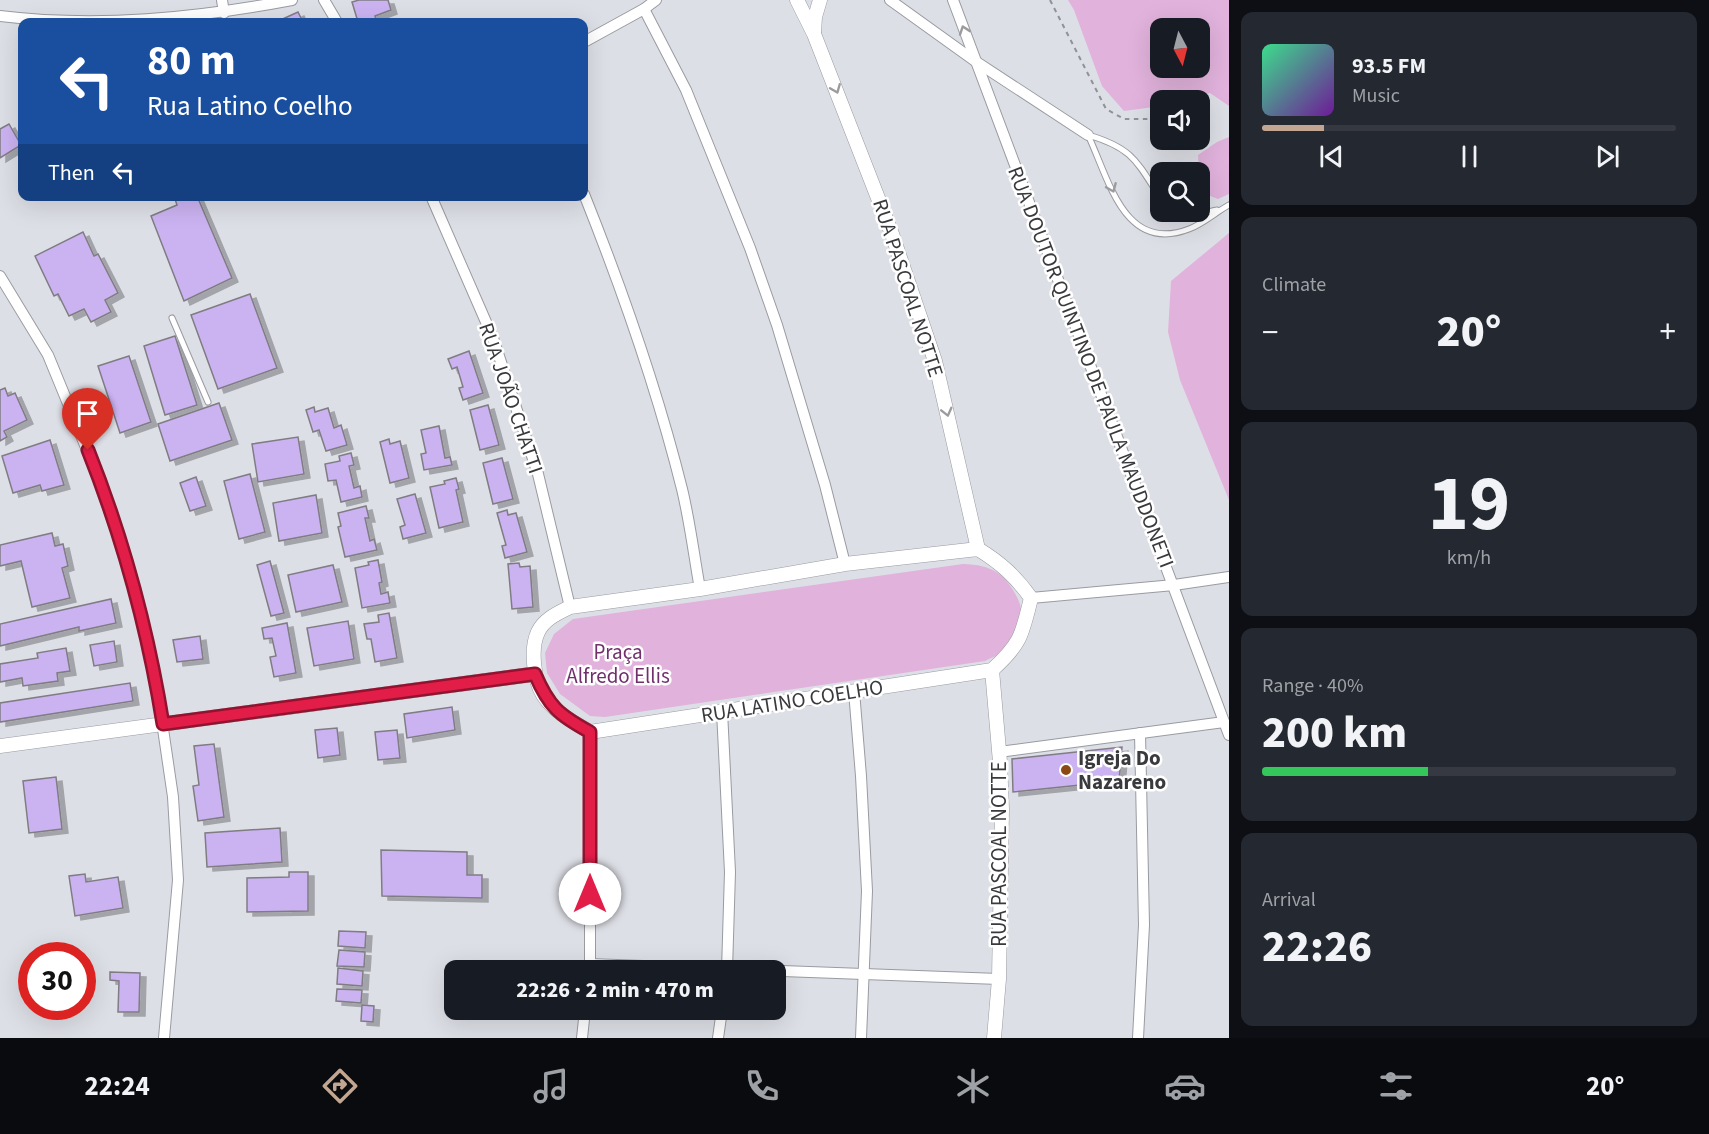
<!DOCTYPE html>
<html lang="en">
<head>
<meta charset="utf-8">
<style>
  :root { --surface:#171b24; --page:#242831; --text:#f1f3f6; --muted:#9ea1a6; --line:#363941; --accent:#c3a691 }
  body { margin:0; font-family:"Source Sans 3",sans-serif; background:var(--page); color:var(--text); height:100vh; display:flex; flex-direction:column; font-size:22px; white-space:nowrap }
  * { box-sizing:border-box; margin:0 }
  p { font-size:20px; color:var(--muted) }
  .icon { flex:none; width:33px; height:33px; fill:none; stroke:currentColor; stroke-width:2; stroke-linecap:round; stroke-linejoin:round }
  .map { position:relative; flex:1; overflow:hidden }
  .details { display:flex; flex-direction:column; gap:12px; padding:12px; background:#0d0f14; width:480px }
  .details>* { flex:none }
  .guide { position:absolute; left:18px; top:18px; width:570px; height:183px; border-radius:12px; box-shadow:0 6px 24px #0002; background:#1a4fa0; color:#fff; overflow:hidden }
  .needle { width:39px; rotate:173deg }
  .buttons { position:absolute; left:1150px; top:18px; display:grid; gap:12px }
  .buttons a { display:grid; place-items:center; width:60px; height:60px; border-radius:12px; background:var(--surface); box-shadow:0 6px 24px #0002; font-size:30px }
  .speed { position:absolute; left:18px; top:942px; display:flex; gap:12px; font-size:30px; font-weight:700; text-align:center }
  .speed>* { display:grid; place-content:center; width:78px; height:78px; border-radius:50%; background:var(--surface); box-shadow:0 6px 24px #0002; line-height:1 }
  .speed .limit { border:9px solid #d22; background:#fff; color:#111 }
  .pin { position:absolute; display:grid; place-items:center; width:51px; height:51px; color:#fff; margin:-62px -26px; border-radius:50% 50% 50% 0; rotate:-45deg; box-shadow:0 0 6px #0007 }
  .pin .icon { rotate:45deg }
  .me { position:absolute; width:66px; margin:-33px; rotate:0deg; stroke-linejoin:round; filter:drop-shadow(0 0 4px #0008) }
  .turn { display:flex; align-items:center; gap:21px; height:126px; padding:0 30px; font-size:27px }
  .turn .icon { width:78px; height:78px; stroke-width:2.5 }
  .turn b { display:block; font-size:42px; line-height:51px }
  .then { display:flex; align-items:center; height:57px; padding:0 30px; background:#0003; gap:12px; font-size:22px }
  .big { font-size:45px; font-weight:800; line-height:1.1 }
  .details .card { flex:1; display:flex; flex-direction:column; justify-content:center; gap:9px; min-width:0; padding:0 21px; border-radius:12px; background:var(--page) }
  .details .dial { align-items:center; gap:0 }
  .dial b { font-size:78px; line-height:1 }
  .song { display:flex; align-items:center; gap:18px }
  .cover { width:72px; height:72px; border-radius:9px; background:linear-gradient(135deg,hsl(150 70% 55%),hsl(280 70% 35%)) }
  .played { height:6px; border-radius:3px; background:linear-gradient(90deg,var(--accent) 15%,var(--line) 15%) }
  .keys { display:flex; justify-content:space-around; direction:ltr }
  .heat { display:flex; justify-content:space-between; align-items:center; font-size:33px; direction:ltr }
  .charge { height:9px; border-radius:4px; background:linear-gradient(90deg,#34c759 40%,var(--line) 0) }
  .trip { position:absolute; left:444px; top:960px; width:342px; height:60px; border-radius:12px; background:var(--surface); box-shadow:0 6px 24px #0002; font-weight:800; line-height:60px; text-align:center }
  .dock { display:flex; height:96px; justify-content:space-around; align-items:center; background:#090b0e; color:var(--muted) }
  .dock .icon { width:42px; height:42px }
  .dock .selected { color:var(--accent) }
  .dock b { font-size:27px; color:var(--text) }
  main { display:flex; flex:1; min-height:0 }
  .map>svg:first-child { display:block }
  .green { fill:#e1b2dc; fill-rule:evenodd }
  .building { fill:#cbb2f1; stroke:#7f7d83; stroke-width:1.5; filter:url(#shadow) }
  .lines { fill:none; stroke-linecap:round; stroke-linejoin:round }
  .service-casing { stroke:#999ba1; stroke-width:7 }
  .minor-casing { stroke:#999ba1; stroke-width:12 }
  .tertiary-casing { stroke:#999ba1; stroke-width:15 }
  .path { stroke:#919297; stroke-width:2; stroke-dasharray:4.5 4.5; stroke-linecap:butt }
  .service { stroke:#fff; stroke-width:5 }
  .minor { stroke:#fff; stroke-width:10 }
  .tertiary { stroke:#fff; stroke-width:14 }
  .oneway { stroke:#9c9c9e }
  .route-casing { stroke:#92132f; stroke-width:15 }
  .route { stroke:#e11d48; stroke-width:10 }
  .poi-dot { fill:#8a4915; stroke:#fff; stroke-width:2 }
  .labels { text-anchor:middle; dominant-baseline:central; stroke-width:5; stroke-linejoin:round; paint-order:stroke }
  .street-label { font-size:21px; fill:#393a3d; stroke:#fff }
  .park-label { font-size:21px; fill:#70306c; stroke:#fff }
  .poi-label { font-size:21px; font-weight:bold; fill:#393a3d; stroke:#fff; text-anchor:start }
</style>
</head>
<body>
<main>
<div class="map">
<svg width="1229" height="1038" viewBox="0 0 1229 1038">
  <defs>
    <filter id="shadow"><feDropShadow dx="6" dy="4" stdDeviation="0" flood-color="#0004"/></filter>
  </defs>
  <rect width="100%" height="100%" fill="#dddfe6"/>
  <g class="green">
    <path d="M 1068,0 L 1229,0 L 1229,106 L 1210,93 L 1185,100 L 1161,100 L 1161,106 L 1124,111 L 1102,86 L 1074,10 ZM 1161,28 L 1200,28 L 1200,68 L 1161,68 Z"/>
    <polygon points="1229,137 1229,194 1218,199 1200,192 1198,155 1217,142"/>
    <polygon points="1229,233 1229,500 1180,380 1168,332 1171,281"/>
    <path d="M 963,564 C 992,565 1005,573 1018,599 C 1021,606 1023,615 1022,622 C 1020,631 1009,647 1001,653 C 997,656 990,658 985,661 L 605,717 L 590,716 L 560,694 L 547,673 L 545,653 L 554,634 L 573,619 Z"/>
  </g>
  <g class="building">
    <polygon points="359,0 388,0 391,10 375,16 377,22 358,22 352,2"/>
    <polygon points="298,12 303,22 276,22"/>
    <polygon points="9,124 21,145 0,158 0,129"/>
    <polygon points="174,196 197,196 232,278 184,301 151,216 177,205"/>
    <polygon points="83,232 94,256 98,254 118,293 105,300 111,312 91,322 84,309 69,316 58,294 54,296 35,256"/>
    <polygon points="250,294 277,368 218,389 191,315"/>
    <polygon points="175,336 197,405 165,415 144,346"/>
    <polygon points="469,351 483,393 463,400 459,388 463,387 457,367 452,369 448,359"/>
    <polygon points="129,356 151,422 120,433 98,366"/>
    <polygon points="5,388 8,396 15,393 27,420 4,431 7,437 0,441 0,390"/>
    <polygon points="219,403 232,440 170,461 158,424"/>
    <polygon points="488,405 499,445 480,450 470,410"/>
    <polygon points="314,407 315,412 328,408 334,428 341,425 347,445 326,451 319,430 313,432 306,410"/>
    <polygon points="439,426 445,458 450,457 452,465 424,470 421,454 426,453 421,430"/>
    <polygon points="298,437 304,474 258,482 252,444"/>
    <polygon points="389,439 390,444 400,441 409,478 390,483 380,442"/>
    <polygon points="50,440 64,485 42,491 40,485 13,493 2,456"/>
    <polygon points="351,453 354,465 349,466 354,488 360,486 362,497 341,502 336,480 328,481 325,464 340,461 339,456"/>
    <polygon points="502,458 513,499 493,504 483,463"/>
    <polygon points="250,474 265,532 239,539 224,481"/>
    <polygon points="196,477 206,506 190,511 180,483"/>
    <polygon points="456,478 459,489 456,490 463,522 439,528 430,487 445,484 444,481"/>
    <polygon points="415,494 426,533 403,539 400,527 405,525 397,499"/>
    <polygon points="316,495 322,533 279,541 273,503"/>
    <polygon points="366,506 369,518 365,518 370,541 374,539 377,550 345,557 338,527 341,526 338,513"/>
    <polygon points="507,510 508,515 516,513 527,552 505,558 502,546 506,545 497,513"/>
    <polygon points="52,533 55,546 63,544 68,566 62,568 70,598 32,607 21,561 0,566 0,545"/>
    <polygon points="378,560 382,582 379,583 381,594 388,592 390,603 362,608 355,568 369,565 368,562"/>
    <polygon points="270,561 284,613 271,616 257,565"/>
    <polygon points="519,563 520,567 530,566 533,607 512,609 508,564"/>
    <polygon points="333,565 342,602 296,612 288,575"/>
    <polygon points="111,599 116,623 79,631 79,627 0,646 0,624"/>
    <polygon points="389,613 397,658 375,662 371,639 367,639 364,624 379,622 378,615"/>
    <polygon points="348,621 354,659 314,666 307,628"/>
    <polygon points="287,623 296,673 274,677 270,657 276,656 272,638 264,639 262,628"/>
    <polygon points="200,636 203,659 177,662 173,640"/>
    <polygon points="114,641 117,662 94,666 90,645"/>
    <polygon points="66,648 70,671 57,673 58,681 23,686 22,678 0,682 0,664 38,658 37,653"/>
    <polygon points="130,683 133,701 0,722 0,703"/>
    <polygon points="452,707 455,730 407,738 404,714"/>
    <polygon points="337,728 340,755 318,758 315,730"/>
    <polygon points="397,730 400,758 378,760 375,732"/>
    <polygon points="214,744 224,817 198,821 193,786 199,785 194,746"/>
    <polygon points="1122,747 1119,781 1013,792 1012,759"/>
    <polygon points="56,777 62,829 29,833 23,781"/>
    <polygon points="280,828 282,862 207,867 205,833"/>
    <polygon points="381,850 467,852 467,875 482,875 482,898 382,896"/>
    <polygon points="289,872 308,872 308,911 247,912 247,878 289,877"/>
    <polygon points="85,874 86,882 118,877 123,908 75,916 69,876"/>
    <polygon points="339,931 366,932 365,948 338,946"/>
    <polygon points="339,950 365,952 364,967 337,966"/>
    <polygon points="338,968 363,971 362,986 337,984"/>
    <polygon points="110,972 140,973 139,1012 118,1012 119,981 110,980"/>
    <polygon points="337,989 362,990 361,1003 336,1001"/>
    <polygon points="362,1005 374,1006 373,1022 361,1021"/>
  </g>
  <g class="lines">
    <defs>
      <g id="service">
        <path d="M 1088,135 C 1109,179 1124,254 1189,229 C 1203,224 1216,212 1229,205"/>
        <path d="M 1088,135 C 1133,148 1137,162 1161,199"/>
        <path d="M 1173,212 C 1187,219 1202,213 1217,210"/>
        <polyline points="172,318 208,402"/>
      </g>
      <g id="minor">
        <polyline points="222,0 224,13"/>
        <polyline points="324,0 337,22"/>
        <polyline points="890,0 975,61 1088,135"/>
        <polyline points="953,0 1229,735"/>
        <polyline points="644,9 686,90 750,248 777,325 825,485 845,564"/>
        <path d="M 0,16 C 98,28 196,18 292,0"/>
        <polyline points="584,42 644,9 656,0"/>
        <path d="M 584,194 C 622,289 657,389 682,489 C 690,522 694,556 700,589"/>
        <polyline points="431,196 493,338 538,474 570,607"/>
        <polyline points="0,276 48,355 94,467 129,568 156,681 173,797 178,880 164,1038"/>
        <polyline points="1031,598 1174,585 1229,577"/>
        <polyline points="854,691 861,776 867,891 861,1038"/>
        <polyline points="722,711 730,872 727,970"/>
        <polyline points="999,752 1224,722"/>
        <polyline points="590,964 999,979"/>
        <polyline points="590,970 590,732"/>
        <polyline points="582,1038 585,1010"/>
        <polyline points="718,1038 722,1010"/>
        <polyline points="1138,1038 1144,925 1140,733"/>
      </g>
      <g id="tertiary">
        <polyline points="797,0 814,34 892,234 935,361 978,549"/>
        <polyline points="814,32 815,17 820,0"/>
        <path d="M 978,549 C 1001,563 1016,577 1031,598 C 1022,635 1021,644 992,670 L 590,732 C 573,722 554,712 543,695 C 534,680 530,649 538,632 C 544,619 558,613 570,607 L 700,589 L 845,564 Z"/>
        <polyline points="992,670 1000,762 1002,809 999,979 994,1038"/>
        <polyline points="0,746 535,674"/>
      </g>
    </defs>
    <use href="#service" class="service-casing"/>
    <use href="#minor" class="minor-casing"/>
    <use href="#tertiary" class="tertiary-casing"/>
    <polyline class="path" points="1050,0 1106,109 1124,119 1161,119"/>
    <use href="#service" class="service"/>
    <use href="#minor" class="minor"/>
    <use href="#tertiary" class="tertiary"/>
  </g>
  <defs><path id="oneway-chevron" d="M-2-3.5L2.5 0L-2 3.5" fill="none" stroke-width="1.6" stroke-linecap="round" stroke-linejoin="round" transform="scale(1.5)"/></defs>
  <g class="oneway">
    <use href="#oneway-chevron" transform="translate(964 30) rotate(-109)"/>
    <use href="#oneway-chevron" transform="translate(836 89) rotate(68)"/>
    <use href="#oneway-chevron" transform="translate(1112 188) rotate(67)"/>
    <use href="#oneway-chevron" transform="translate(947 412) rotate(76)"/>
  </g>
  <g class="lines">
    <defs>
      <path id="route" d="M 88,450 C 123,538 148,630 163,724 L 535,674 C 549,707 559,715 590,732 L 590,894"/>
    </defs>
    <use href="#route" class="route-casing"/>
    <use href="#route" class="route"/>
  </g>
  <circle class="poi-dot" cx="1066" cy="770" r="6"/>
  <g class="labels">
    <g class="street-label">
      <text transform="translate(908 288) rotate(72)">RUA PASCOAL NOTTE</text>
      <text transform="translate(1091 367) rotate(69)">RUA DOUTOR QUINTINO DE PAULA MAUDDONETI</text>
      <text transform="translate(511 398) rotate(71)">RUA JOÃO CHATTI</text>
      <text transform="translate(792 701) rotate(-9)">RUA LATINO COELHO</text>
      <text transform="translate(999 854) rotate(-90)">RUA PASCOAL NOTTE</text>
    </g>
    <g class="park-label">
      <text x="618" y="652">Praça<tspan x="618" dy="24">Alfredo Ellis</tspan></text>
    </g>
    <g class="poi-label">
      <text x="1078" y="758">Igreja Do<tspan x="1078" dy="24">Nazareno</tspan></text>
    </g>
  </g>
</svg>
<div class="buttons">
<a><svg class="needle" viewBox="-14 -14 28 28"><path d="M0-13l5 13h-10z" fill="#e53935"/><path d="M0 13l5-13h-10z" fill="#9ea1a6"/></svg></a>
<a><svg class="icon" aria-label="sound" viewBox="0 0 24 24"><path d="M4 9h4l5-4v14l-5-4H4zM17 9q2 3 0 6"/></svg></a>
<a><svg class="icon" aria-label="search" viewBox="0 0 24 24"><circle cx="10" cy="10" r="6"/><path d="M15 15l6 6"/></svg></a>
</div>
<div class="speed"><div class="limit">30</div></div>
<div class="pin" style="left:88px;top:450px;background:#d93025"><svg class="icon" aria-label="arrive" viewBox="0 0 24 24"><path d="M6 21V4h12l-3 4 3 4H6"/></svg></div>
<svg class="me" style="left:590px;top:894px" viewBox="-20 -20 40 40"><circle r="19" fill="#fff"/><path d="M0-13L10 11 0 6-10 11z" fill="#e11d48"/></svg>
<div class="trip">22:26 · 2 min · 470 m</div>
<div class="guide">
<div class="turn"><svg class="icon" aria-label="left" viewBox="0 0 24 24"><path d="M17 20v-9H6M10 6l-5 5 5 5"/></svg><div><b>80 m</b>Rua Latino Coelho</div></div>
<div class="then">Then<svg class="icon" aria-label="left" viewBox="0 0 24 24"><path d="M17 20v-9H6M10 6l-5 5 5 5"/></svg></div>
</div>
</div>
<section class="details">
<div class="card">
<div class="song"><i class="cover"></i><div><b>93.5 FM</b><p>Music</p></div></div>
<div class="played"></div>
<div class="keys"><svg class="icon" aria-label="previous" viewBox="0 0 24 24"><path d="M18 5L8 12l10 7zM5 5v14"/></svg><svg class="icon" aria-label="pause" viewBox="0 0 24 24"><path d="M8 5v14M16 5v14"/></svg><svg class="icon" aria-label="next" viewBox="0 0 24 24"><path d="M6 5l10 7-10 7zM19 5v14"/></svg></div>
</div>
<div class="card"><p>Climate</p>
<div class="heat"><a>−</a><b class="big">20°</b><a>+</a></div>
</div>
<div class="card dial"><b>19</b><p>km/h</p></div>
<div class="card"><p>Range · 40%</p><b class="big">200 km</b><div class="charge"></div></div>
<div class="card"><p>Arrival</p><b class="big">22:26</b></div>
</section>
</main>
<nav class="dock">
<b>22:24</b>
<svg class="icon selected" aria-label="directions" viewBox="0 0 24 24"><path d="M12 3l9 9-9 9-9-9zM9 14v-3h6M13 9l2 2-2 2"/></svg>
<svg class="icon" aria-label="music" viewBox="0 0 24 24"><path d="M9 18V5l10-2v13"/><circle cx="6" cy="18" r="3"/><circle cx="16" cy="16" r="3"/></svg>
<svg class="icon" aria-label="phone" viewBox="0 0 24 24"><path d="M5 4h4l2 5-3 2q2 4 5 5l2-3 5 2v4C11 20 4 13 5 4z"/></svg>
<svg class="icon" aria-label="climate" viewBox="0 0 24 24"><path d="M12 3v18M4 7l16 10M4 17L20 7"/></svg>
<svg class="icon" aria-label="car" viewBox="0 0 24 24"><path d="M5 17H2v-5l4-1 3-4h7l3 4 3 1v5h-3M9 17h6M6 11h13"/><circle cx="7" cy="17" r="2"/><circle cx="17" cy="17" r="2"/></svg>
<svg class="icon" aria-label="filters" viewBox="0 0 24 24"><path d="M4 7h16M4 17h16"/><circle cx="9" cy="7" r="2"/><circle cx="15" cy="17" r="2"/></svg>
<b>20°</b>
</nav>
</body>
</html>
